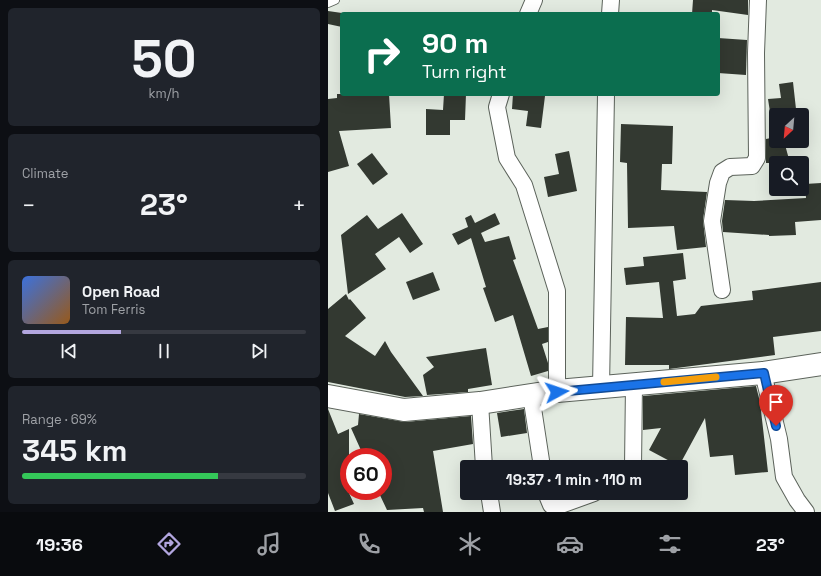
<!DOCTYPE html>
<html lang="en">
<head>
<meta charset="utf-8">
<style>
  :root { --surface:#171b24; --page:#20242c; --text:#f1f3f6; --muted:#9ea1a6; --line:#363941; --accent:#b2a6df }
  body { margin:0; font-family:"Space Grotesk",sans-serif; background:var(--page); color:var(--text); height:100vh; display:flex; flex-direction:column; font-size:15px; white-space:nowrap }
  * { box-sizing:border-box; margin:0 }
  p { font-size:13px; color:var(--muted) }
  .icon { flex:none; width:22px; height:22px; fill:none; stroke:currentColor; stroke-width:2; stroke-linecap:round; stroke-linejoin:round }
  .map { position:relative; flex:1; overflow:hidden }
  .panel { display:flex; flex-direction:column; gap:8px; padding:8px; background:#0d0f14; width:328px }
  .panel>* { flex:none }
  .banner { position:absolute; left:12px; top:12px; width:380px; height:84px; border-radius:4px; box-shadow:0 4px 16px #0002; background:#0b6e4f; color:#fff; overflow:hidden }
  .needle { width:26px; rotate:206deg }
  .tools { position:absolute; left:441px; top:108px; display:grid; gap:8px }
  .tools a { display:grid; place-items:center; width:40px; height:40px; border-radius:4px; background:var(--surface); box-shadow:0 4px 16px #0002; font-size:20px }
  .speed { position:absolute; left:12px; top:448px; display:flex; gap:8px; font-size:20px; font-weight:700; text-align:center }
  .speed>* { display:grid; place-content:center; width:52px; height:52px; border-radius:50%; background:var(--surface); box-shadow:0 4px 16px #0002; line-height:1 }
  .speed .limit { border:6px solid #d22; background:#fff; color:#111 }
  .pin { position:absolute; display:grid; place-items:center; width:34px; height:34px; color:#fff; margin:-41px -17px; border-radius:50% 50% 50% 0; rotate:-45deg; box-shadow:0 0 4px #0007 }
  .pin .icon { rotate:45deg }
  .me { position:absolute; width:44px; margin:-22px; rotate:85deg; stroke-linejoin:round; filter:drop-shadow(0 0 3px #0008) }
  .turn { display:flex; align-items:center; gap:14px; height:84px; padding:0 16px; font-size:18px }
  .turn .icon { width:52px; height:52px; stroke-width:2.5 }
  .turn b { display:block; font-size:28px; line-height:34px }
  .big { font-size:30px; font-weight:800; line-height:1.1 }
  .panel .widget { flex:1; display:flex; flex-direction:column; justify-content:center; gap:6px; min-width:0; padding:0 14px; border-radius:6px; background:var(--page) }
  .panel .dial { align-items:center; gap:0 }
  .dial b { font-size:52px; line-height:1 }
  .song { display:flex; align-items:center; gap:12px }
  .cover { width:48px; height:48px; border-radius:6px; background:linear-gradient(135deg,hsl(220 70% 55%),hsl(30 70% 35%)) }
  .played { height:4px; border-radius:2px; background:linear-gradient(90deg,var(--accent) 35%,var(--line) 35%) }
  .keys { display:flex; justify-content:space-around; direction:ltr }
  .heat { display:flex; justify-content:space-between; align-items:center; font-size:22px; direction:ltr }
  .charge { height:6px; border-radius:3px; background:linear-gradient(90deg,#34c759 69%,var(--line) 0) }
  .trip { position:absolute; left:132px; top:460px; width:228px; height:40px; border-radius:4px; background:var(--surface); box-shadow:0 4px 16px #0002; font-weight:800; line-height:40px; text-align:center }
  .tabs { display:flex; height:64px; justify-content:space-around; align-items:center; background:#090b0e; color:var(--muted) }
  .tabs .icon { width:28px; height:28px }
  .tabs .on { color:var(--accent) }
  .tabs b { font-size:18px; color:var(--text) }
  main { display:flex; flex:1; min-height:0 }
  .map>svg:first-child { display:block }
  .building { fill:#333931 }
  .lines { fill:none; stroke-linecap:round; stroke-linejoin:round }
  .service-casing { stroke:#5c635b; stroke-width:10 }
  .minor-casing { stroke:#5c635b; stroke-width:18 }
  .primary-casing { stroke:#5c635b; stroke-width:24 }
  .service { stroke:#fff; stroke-width:8 }
  .minor { stroke:#fff; stroke-width:16 }
  .primary { stroke:#fff; stroke-width:22 }
  .route-casing { stroke:#114b97; stroke-width:10 }
  .route { stroke:#1a73e8; stroke-width:7 }
  .slow { stroke:#f59e0b; stroke-width:7 }
</style>
</head>
<body>
<main>
<section class="panel">
<div class="widget dial"><b>50</b><p>km/h</p></div>
<div class="widget"><p>Climate</p>
<div class="heat"><a>−</a><b class="big">23°</b><a>+</a></div>
</div>
<div class="widget">
<div class="song"><i class="cover"></i><div><b>Open Road</b><p>Tom Ferris</p></div></div>
<div class="played"></div>
<div class="keys"><svg class="icon" aria-label="previous" viewBox="0 0 24 24"><path d="M18 5L8 12l10 7zM5 5v14"/></svg><svg class="icon" aria-label="pause" viewBox="0 0 24 24"><path d="M8 5v14M16 5v14"/></svg><svg class="icon" aria-label="next" viewBox="0 0 24 24"><path d="M6 5l10 7-10 7zM19 5v14"/></svg></div>
</div>
<div class="widget"><p>Range · 69%</p><b class="big">345 km</b><div class="charge"></div></div>
</section>
<div class="map">
<svg width="493" height="512" viewBox="0 0 493 512">
  <rect width="100%" height="100%" fill="#e2eae0"/>
  <g class="building">
    <polygon points="365,0 420,0 420,15 384,10 384,14 364,14"/>
    <polygon points="0,11 14,13 14,27 0,24"/>
    <polygon points="390,38 419,40 418,75 390,73"/>
    <polygon points="465,82 468,109 442,112 440,99 453,98 451,84"/>
    <polygon points="9,94 61,94 63,128 11,131 21,166 0,172 0,99 9,98"/>
    <polygon points="116,94 138,94 137,120 122,120 122,135 98,135 98,109 115,110"/>
    <polygon points="185,94 217,96 213,128 198,126 200,111 184,109"/>
    <polygon points="293,124 345,126 344,164 334,164 333,190 379,192 375,220 378,247 349,250 346,226 300,228 299,163 292,162"/>
    <polygon points="448,137 448,141 456,141 462,163 438,163 438,139"/>
    <polygon points="241,151 249,191 220,197 216,177 231,174 227,154"/>
    <polygon points="44,153 60,174 45,185 29,164"/>
    <polygon points="493,183 493,220 467,222 468,235 441,236 441,235 395,232 394,221 397,200 426,201 478,198 477,184"/>
    <polygon points="74,213 95,244 82,253 71,237 47,254 58,269 20,294 13,235 39,215 50,229"/>
    <polygon points="167,213 172,224 153,233 157,242 181,236 188,259 185,260 210,329 220,327 220,342 214,344 220,363 220,371 203,376 185,315 167,322 155,288 158,287 143,238 130,245 124,234 140,227 137,218 143,215 147,223"/>
    <polygon points="355,253 358,279 345,281 349,316 367,314 373,306 425,300 424,291 493,282 493,331 445,337 447,355 341,369 341,365 297,365 298,317 335,318 331,282 298,285 296,268 316,266 315,257"/>
    <polygon points="105,272 112,290 85,300 78,282"/>
    <polygon points="18,294 21,300 22,299 38,318 17,336 47,356 57,341 63,352 95,396 77,397 0,382 0,309"/>
    <polygon points="158,348 164,385 140,389 140,392 99,395 95,375 106,367 98,357"/>
    <polygon points="428,386 432,402 440,472 407,475 405,455 382,457 377,418 351,466 321,450 333,428 315,430 315,396"/>
    <polygon points="0,409 10,434 21,429 21,493 26,504 7,511 0,493"/>
    <polygon points="196,409 199,433 173,437 169,413"/>
    <polygon points="31,414 77,422 143,416 145,444 105,451 115,512 96,512 95,508 59,510 50,491 55,491 55,457 36,457 23,428 30,425"/>
  </g>
  <g class="lines">
    <defs>
      <polyline id="service" points="0,3 7,0"/>
      <g id="minor">
        <polyline points="200,14 206,0"/>
        <polyline points="282,14 283,0"/>
        <polyline points="173,94 169,107 179,158 196,185 229,291 229,391"/>
        <polyline points="394,290 384,221 390,183 394,172 402,167 424,166 429,158 428,53 430,0"/>
        <polyline points="435,373 451,439 456,477 469,500 478,512"/>
        <polyline points="273,388 278,94"/>
        <polyline points="203,395 214,467"/>
        <polyline points="152,403 156,467"/>
        <polyline points="305,467 306,384"/>
        <polyline points="161,493 164,512"/>
        <polyline points="218,493 223,505 230,506 266,493"/>
      </g>
      <polyline id="primary" points="0,396 76,410 152,403 229,391 435,373 493,364"/>
    </defs>
    <use href="#service" class="service-casing"/>
    <use href="#minor" class="minor-casing"/>
    <use href="#primary" class="primary-casing"/>
    <use href="#service" class="service"/>
    <use href="#minor" class="minor"/>
    <use href="#primary" class="primary"/>
  </g>
  <g class="lines">
    <defs>
      <polyline id="route" points="229,392 436,373 448,426"/>
    </defs>
    <use href="#route" class="route-casing"/>
    <use href="#route" class="route"/>
    <polyline class="slow" points="336,382 388,377"/>
  </g>
</svg>
<div class="tools">
<a><svg class="needle" viewBox="-14 -14 28 28"><path d="M0-13l5 13h-10z" fill="#e53935"/><path d="M0 13l5-13h-10z" fill="#9ea1a6"/></svg></a>
<a><svg class="icon" aria-label="search" viewBox="0 0 24 24"><circle cx="10" cy="10" r="6"/><path d="M15 15l6 6"/></svg></a>
</div>
<div class="speed"><div class="limit">60</div></div>
<div class="pin" style="left:448px;top:426px;background:#d93025"><svg class="icon" aria-label="arrive" viewBox="0 0 24 24"><path d="M6 21V4h12l-3 4 3 4H6"/></svg></div>
<svg class="me" style="left:229px;top:392px" viewBox="-20 -20 40 40"><path d="M0-17L14 15 0 8-14 15z" fill="#1a73e8" stroke="#fff" stroke-width="4"/></svg>
<div class="trip">19:37 · 1 min · 110 m</div>
<div class="banner">
<div class="turn"><svg class="icon" aria-label="right" viewBox="0 0 24 24"><path d="M7 20v-9h11M14 6l5 5-5 5"/></svg><div><b>90 m</b>Turn right</div></div>
</div>
</div>
</main>
<nav class="tabs">
<b>19:36</b>
<svg class="icon on" aria-label="directions" viewBox="0 0 24 24"><path d="M12 3l9 9-9 9-9-9zM9 14v-3h6M13 9l2 2-2 2"/></svg>
<svg class="icon" aria-label="music" viewBox="0 0 24 24"><path d="M9 18V5l10-2v13"/><circle cx="6" cy="18" r="3"/><circle cx="16" cy="16" r="3"/></svg>
<svg class="icon" aria-label="phone" viewBox="0 0 24 24"><path d="M5 4h4l2 5-3 2q2 4 5 5l2-3 5 2v4C11 20 4 13 5 4z"/></svg>
<svg class="icon" aria-label="climate" viewBox="0 0 24 24"><path d="M12 3v18M4 7l16 10M4 17L20 7"/></svg>
<svg class="icon" aria-label="car" viewBox="0 0 24 24"><path d="M5 17H2v-5l4-1 3-4h7l3 4 3 1v5h-3M9 17h6M6 11h13"/><circle cx="7" cy="17" r="2"/><circle cx="17" cy="17" r="2"/></svg>
<svg class="icon" aria-label="filters" viewBox="0 0 24 24"><path d="M4 7h16M4 17h16"/><circle cx="9" cy="7" r="2"/><circle cx="15" cy="17" r="2"/></svg>
<b>23°</b>
</nav>
</body>
</html>
